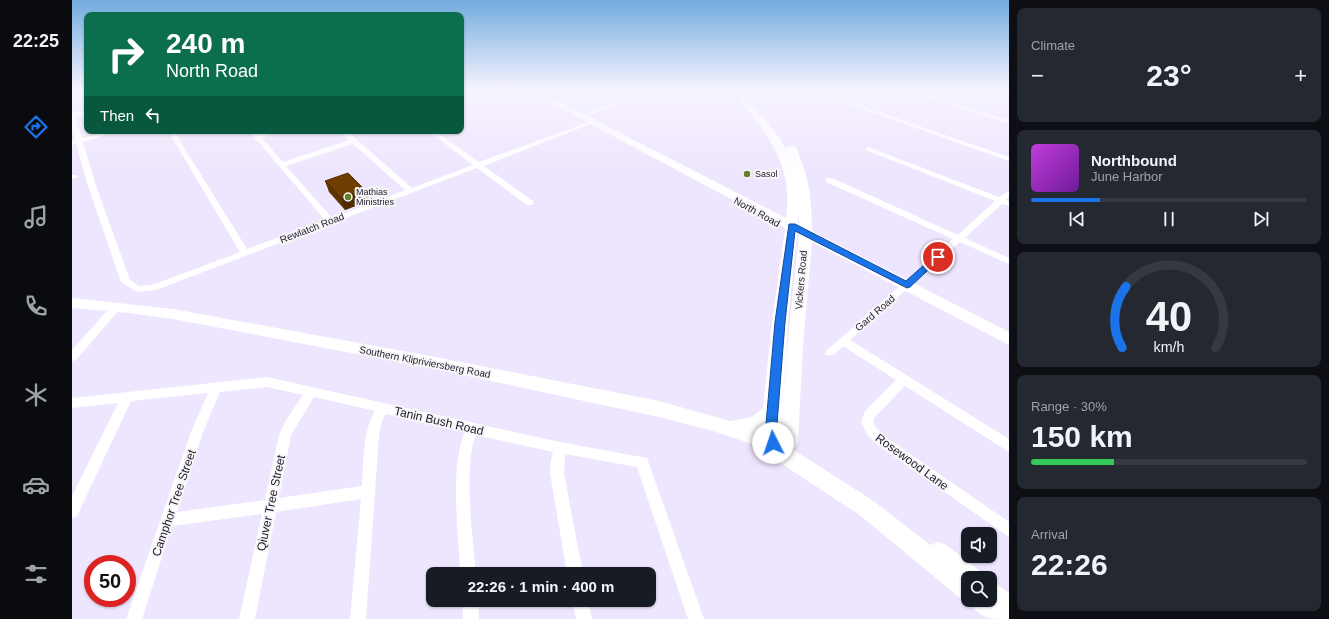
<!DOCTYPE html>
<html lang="en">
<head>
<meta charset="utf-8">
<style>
  :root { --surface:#171b24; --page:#242831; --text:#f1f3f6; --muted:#9ea1a6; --line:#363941; --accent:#1a73e8 }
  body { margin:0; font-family:Helvetica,sans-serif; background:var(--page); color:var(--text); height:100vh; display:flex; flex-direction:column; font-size:15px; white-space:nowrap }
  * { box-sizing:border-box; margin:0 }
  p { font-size:13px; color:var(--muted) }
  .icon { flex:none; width:22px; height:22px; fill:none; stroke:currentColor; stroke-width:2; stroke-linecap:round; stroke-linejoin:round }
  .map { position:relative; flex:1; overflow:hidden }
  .sheet { display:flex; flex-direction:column; gap:8px; padding:8px; background:#0d0f14; width:320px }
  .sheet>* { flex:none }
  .guide { position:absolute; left:12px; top:12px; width:380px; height:122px; border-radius:8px; box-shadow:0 1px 3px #0004; background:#0b6e4f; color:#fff; overflow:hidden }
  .buttons { position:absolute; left:889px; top:527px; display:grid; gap:8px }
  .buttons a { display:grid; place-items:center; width:36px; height:36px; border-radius:8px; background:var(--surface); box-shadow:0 1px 3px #0004; font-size:20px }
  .speed { position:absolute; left:12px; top:555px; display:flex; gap:8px; font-size:20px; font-weight:700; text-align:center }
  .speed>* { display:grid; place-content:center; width:52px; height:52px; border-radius:50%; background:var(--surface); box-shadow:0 1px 3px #0004; line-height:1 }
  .speed .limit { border:6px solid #d22; background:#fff; color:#111 }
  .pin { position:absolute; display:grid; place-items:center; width:34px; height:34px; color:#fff; margin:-17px; border:2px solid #fff; border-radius:50%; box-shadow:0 1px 4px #0007 }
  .me { position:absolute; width:44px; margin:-22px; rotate:356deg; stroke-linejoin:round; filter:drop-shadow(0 0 3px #0008) }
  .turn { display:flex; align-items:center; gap:14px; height:84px; padding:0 16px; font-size:18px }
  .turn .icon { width:52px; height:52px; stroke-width:2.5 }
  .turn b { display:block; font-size:28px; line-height:34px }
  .then { display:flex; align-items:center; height:38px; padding:0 16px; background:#0003; gap:8px; font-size:15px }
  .big { font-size:30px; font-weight:700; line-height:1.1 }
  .sheet .tile { flex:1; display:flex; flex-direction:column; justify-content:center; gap:6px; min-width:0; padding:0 14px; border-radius:8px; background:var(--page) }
  .sheet .dial { align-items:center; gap:0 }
  .dial svg { height:104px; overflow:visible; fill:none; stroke:var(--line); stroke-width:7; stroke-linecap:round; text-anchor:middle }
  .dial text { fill:var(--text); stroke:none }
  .song { display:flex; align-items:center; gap:12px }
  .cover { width:48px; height:48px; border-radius:6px; background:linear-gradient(135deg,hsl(290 70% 55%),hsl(280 70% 35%)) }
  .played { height:4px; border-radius:2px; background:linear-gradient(90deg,var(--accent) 25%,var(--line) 25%) }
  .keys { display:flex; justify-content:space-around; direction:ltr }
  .heat { display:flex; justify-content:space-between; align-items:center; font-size:22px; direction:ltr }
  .charge { height:6px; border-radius:3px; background:linear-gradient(90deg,#34c759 30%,var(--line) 0) }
  .trip { position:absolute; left:354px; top:567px; width:230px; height:40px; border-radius:8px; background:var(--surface); box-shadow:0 1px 3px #0004; font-weight:700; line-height:40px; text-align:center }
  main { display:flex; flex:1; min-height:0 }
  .menu { display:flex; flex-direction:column; width:72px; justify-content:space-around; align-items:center; background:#090b0e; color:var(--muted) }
  .menu .icon { width:28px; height:28px }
  .menu .on { color:var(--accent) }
  .menu b { font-size:18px; color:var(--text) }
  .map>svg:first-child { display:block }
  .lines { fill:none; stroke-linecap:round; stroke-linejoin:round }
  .street { fill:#fff; fill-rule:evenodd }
  .secondary { fill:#fff; fill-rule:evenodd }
  .wall { fill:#603400 }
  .shaded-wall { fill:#4e2b00 }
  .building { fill:#703d00; stroke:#4e2b00 }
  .route { fill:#1a73e8; stroke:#114b97 }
  .poi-dot { fill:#677b2a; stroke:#f7f7f7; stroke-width:1.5 }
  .labels { text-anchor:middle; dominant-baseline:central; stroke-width:4; stroke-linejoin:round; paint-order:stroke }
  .far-poi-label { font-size:9px; fill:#20172d; stroke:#f7f7f7; text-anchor:start }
  .street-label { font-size:10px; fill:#20172d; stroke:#f7f7f7 }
  .near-street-label { font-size:12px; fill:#20172d; stroke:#f7f7f7 }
</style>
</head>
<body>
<main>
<nav class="menu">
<b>22:25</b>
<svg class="icon on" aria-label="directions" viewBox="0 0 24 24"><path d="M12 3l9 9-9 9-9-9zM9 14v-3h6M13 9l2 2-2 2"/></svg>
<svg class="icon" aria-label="music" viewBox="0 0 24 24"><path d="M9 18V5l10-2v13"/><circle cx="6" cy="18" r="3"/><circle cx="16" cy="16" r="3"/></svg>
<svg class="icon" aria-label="phone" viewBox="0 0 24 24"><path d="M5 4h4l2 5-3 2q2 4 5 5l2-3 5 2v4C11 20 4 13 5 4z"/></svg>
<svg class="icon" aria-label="climate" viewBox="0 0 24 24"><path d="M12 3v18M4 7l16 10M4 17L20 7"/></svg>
<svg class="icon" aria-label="car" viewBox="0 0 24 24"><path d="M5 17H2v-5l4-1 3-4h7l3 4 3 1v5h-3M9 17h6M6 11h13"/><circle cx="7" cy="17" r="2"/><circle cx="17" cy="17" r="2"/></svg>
<svg class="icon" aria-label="filters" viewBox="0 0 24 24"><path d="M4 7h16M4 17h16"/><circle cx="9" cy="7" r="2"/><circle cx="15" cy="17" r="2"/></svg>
</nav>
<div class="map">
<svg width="937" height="619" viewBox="0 0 937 619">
  <rect width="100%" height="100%" fill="#eee5fe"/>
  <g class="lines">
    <g class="street">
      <polygon points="15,89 15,92 0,95 0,91"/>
      <polygon points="551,89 558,89 562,91 559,93"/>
      <polygon points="734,89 741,89 937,157 937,161"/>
      <polygon points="827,89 834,89 937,120 937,124"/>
      <polygon points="924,89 937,89 937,93 925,90"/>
      <polygon points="389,92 391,93 408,104 403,105 389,97"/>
      <polygon points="566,94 571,95 512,117 507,116"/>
      <path d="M 15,110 L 15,114 L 3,116 L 10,138 L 37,131 L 47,131 L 11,142 L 24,186 L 58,280 L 67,286 L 80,285 L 168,252 L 96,131 L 102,131 L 175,249 L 253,220 L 177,131 L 184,131 L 187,134 L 199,131 L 209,131 L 190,138 L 211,162 L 277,140 L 268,131 L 275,131 L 340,188 L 401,165 L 356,131 L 363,131 L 407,162 L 519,121 L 524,122 L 412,166 L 461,201 L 461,205 L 455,205 L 405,168 L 84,290 L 65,292 L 49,282 L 16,186 L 4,144 L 0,145 L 0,141 L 3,140 L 0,128 L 0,113 ZM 281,144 L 333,190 L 260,218 L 214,166 Z"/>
      <path d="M 796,147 L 927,197 L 937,191 L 937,197 L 934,200 L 937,201 L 937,206 L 930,204 L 893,238 L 937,258 L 937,264 L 888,242 L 778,340 L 937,439 L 937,452 L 833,386 L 802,418 L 801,422 L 804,428 L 815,438 L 937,522 L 937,537 L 807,446 L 796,436 L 789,422 L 793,411 L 824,380 L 771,346 C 766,351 762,357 754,355 L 753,352 L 881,239 L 754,182 L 754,178 L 760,178 L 886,235 L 923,201 L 794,150 L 794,148 Z"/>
      <polygon points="0,175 5,175 6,177 0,179"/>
      <polygon points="44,303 49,307 48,309 4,360 0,361 0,350 40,305"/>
      <path d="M 195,377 L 488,442 L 575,458 L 632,619 L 616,619 L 565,467 L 493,454 L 492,473 L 511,574 L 495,574 L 478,473 L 479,460 L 481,452 L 404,435 C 391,466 401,538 404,574 L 388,574 C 387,535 377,467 393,432 L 314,414 L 310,421 L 307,435 L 294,619 L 278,619 L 289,499 L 204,512 L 183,619 L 167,619 L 190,514 L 100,526 L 70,619 L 54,619 L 119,432 L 136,393 L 59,401 L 5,516 L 0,518 L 0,496 L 46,403 L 0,408 L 0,398 ZM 195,387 L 231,395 L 214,420 L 207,435 L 193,500 L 105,512 L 131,432 L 148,392 ZM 242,397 L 303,411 C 290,432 292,463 290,486 L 207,498 L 219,435 Z"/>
      <polygon points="390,600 406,600 407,619 391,619"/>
      <polygon points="500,600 516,600 520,619 504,619"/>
    </g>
    <path class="secondary" d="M 453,89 L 463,89 L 714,218 C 722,158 691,133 660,89 L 668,89 L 709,140 L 717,155 L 714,148 L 715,146 L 723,146 L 724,148 C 737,176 740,200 740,231 L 937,332 L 937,345 L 740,242 L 731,346 L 726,441 L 724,447 L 719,448 L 803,502 L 858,545 L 866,542 L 874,545 L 907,570 L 910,578 L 896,578 L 896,600 L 918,600 L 918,581 L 926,585 L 937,593 L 937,619 C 919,619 906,619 898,601 L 888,598 L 789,516 L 713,466 L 702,458 L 695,449 L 641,431 L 587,417 L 358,368 L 101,319 L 57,313 L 0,308 L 0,298 L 101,309 L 358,356 L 587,401 L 658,421 L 680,417 L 691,408 L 700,322 L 713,228 ZM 727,212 L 727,224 L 726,224 ZM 725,234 L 727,235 L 726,244 L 714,358 L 709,430 L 716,322 Z"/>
  </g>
  <polygon class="wall" points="253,181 293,190 296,201 273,210 257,192"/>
  <polygon class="shaded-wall" points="293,190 296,201 273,210 269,198"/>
  <polygon class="building" points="276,173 293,190 269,198 253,181"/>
  <linearGradient id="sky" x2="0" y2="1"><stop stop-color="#71acde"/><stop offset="0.51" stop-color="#f7f3ff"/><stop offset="1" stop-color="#f7f3ff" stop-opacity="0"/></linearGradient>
  <rect width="937" height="175" fill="url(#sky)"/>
  <polygon class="route" points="717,224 723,224 834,281 863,255 866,254 870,257 838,287 835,288 723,231 713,322 705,424 707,443 705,446 701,448 697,446 694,424 703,322"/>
  <g class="poi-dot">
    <circle cx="675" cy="174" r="4"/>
    <circle cx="276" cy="197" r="4"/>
  </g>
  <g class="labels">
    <g class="far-poi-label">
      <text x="683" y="174">Sasol</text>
      <text x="284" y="192">Mathias<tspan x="284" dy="10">Ministries</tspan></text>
    </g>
    <g class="street-label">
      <text transform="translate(685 212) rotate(29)">North Road</text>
      <text transform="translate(240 228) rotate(-21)">Rewlatch Road</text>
      <text transform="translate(729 280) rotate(-85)">Vickers Road</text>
      <text transform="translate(803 313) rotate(-41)">Gard Road</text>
      <text transform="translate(353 362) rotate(11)">Southern Klipriviersberg Road</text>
    </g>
    <g class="near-street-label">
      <text transform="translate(367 421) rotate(13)">Tanin Bush Road</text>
      <text transform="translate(840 462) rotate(36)">Rosewood Lane</text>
      <text transform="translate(102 503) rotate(-71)">Camphor Tree Street</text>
      <text transform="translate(199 503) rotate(-78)">Qiuver Tree Street</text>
    </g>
  </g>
</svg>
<div class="buttons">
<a><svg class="icon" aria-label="sound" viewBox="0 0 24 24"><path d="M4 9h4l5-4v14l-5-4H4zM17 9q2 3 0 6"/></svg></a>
<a><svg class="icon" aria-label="search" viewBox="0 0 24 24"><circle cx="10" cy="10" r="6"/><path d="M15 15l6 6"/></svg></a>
</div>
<div class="speed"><div class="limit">50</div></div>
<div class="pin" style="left:866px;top:257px;background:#d93025"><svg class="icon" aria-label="arrive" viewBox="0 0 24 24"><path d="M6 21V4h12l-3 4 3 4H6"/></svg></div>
<svg class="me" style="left:701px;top:443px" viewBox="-20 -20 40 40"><circle r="19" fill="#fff"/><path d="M0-13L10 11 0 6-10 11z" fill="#1a73e8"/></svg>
<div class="trip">22:26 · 1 min · 400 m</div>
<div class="guide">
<div class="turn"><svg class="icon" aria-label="right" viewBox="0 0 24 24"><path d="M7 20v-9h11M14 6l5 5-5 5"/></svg><div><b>240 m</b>North Road</div></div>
<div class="then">Then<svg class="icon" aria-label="left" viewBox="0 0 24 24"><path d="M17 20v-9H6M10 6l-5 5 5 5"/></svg></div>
</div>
</div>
<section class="sheet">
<div class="tile"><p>Climate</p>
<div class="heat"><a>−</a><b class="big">23°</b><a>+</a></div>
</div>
<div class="tile">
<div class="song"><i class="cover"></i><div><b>Northbound</b><p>June Harbor</p></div></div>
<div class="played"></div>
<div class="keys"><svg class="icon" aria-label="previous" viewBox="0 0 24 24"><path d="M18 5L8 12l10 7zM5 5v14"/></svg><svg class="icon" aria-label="pause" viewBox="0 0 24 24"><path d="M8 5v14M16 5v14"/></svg><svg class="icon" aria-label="next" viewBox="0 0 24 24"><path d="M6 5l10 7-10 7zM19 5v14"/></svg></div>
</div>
<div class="tile dial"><svg viewBox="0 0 100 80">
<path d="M14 69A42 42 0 1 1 86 69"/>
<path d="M14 69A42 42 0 0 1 17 22" stroke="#1a73e8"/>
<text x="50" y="56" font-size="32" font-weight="700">40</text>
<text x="50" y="72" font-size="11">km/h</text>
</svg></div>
<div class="tile"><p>Range · 30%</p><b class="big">150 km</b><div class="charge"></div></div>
<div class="tile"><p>Arrival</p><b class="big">22:26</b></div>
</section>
</main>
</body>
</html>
